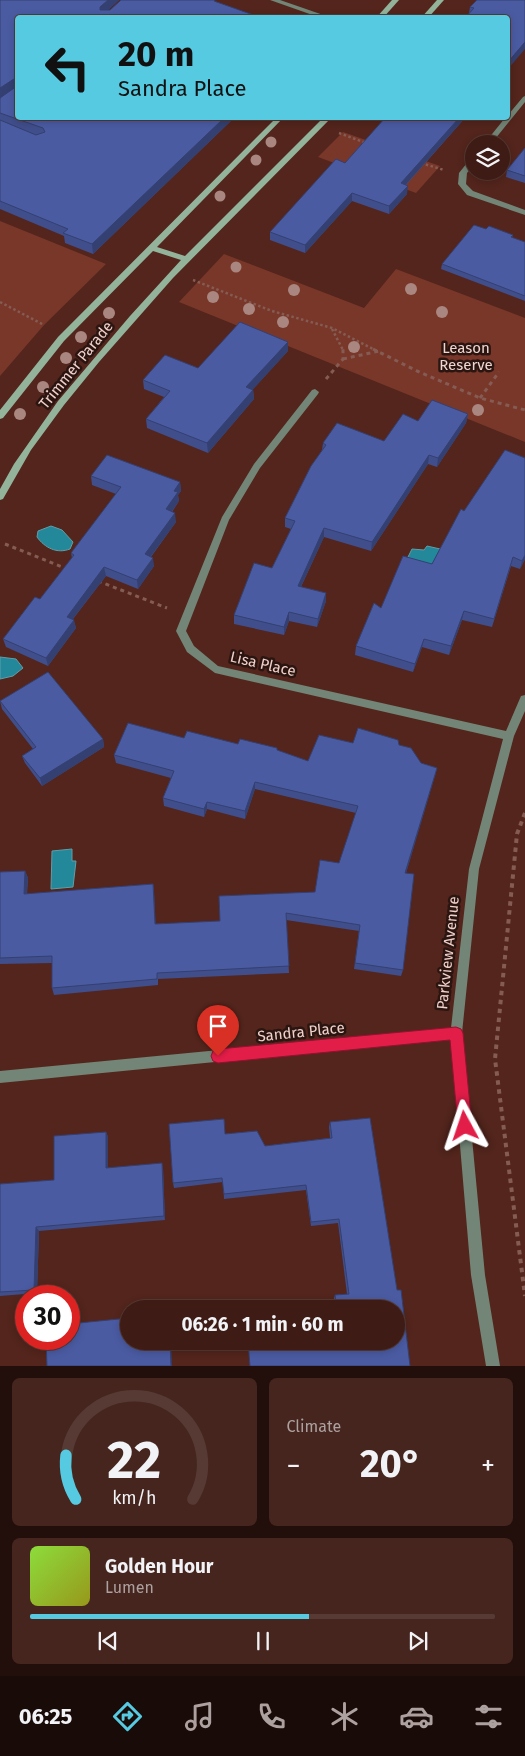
<!DOCTYPE html>
<html lang="en">
<head>
<meta charset="utf-8">
<style>
  :root { --surface:#3e1c15; --page:#45251e; --text:#f1f3f6; --muted:#ada1a0; --line:#573a34; --accent:#55cae0 }
  body { margin:0; font-family:"Fira Sans",sans-serif; background:var(--page); color:var(--text); height:100vh; display:flex; flex-direction:column; font-size:19px; white-space:nowrap }
  * { box-sizing:border-box; margin:0 }
  p { font-size:16px; color:var(--muted) }
  .icon { flex:none; width:28px; height:28px; fill:none; stroke:currentColor; stroke-width:2; stroke-linecap:round; stroke-linejoin:round }
  .map { position:relative; height:1366px; overflow:hidden }
  .drawer { display:flex; flex-direction:column; gap:12px; padding:12px; background:#220f0c; flex:1 }
  .drawer>* { flex:none }
  .guide { position:absolute; left:15px; top:15px; width:495px; height:105px; border-radius:5px; box-shadow:0 2px 8px #0003,0 0 0 1px var(--line); background:#55cae0; color:#111; overflow:hidden }
  .fabs { position:absolute; left:465px; top:135px; display:grid; gap:10px }
  .fabs a { display:grid; place-items:center; width:45px; height:45px; border-radius:50%; background:var(--surface); box-shadow:0 2px 8px #0003,0 0 0 1px var(--line); font-size:25px }
  .speed { position:absolute; left:15px; top:1285px; display:flex; gap:10px; font-size:25px; font-weight:700; text-align:center }
  .speed>* { display:grid; place-content:center; width:65px; height:65px; border-radius:50%; background:var(--surface); box-shadow:0 2px 8px #0003,0 0 0 1px var(--line); line-height:1 }
  .speed .limit { border:8px solid #d22; background:#fff; color:#111 }
  .pin { position:absolute; display:grid; place-items:center; width:42px; height:42px; color:#fff; margin:-51px -21px; border-radius:50% 50% 50% 0; rotate:-45deg; box-shadow:0 0 5px #0007 }
  .pin .icon { rotate:45deg }
  .me { position:absolute; width:55px; margin:-28px; rotate:355deg; stroke-linejoin:round; filter:drop-shadow(0 0 4px #0008) }
  .turn { display:flex; align-items:center; gap:18px; height:105px; padding:0 20px; font-size:22px }
  .turn .icon { width:65px; height:65px; stroke-width:2.5 }
  .turn b { display:block; font-size:35px; line-height:42px }
  .big { font-size:38px; font-weight:700; line-height:1.1 }
  .drawer .card { flex:1; display:flex; flex-direction:column; justify-content:center; gap:8px; min-width:0; padding:0 18px; border-radius:8px; background:var(--page) }
  .drawer .dial { align-items:center; gap:0 }
  .dial svg { height:130px; overflow:visible; fill:none; stroke:var(--line); stroke-width:7; stroke-linecap:round; text-anchor:middle }
  .dial text { fill:var(--text); stroke:none }
  .song { display:flex; align-items:center; gap:15px }
  .cover { width:60px; height:60px; border-radius:8px; background:linear-gradient(135deg,hsl(90 70% 55%),hsl(60 70% 35%)) }
  .played { height:5px; border-radius:2px; background:linear-gradient(90deg,var(--accent) 60%,var(--line) 60%) }
  .keys { display:flex; justify-content:space-around; direction:ltr }
  .heat { display:flex; justify-content:space-between; align-items:center; font-size:28px; direction:ltr }
  .drawer .tiles { flex:1; display:grid; gap:12px; grid-template-columns:1fr 1fr }
  .card:last-child { grid-column:span 2 }
  .trip { position:absolute; left:120px; top:1300px; width:285px; height:50px; border-radius:25px; background:var(--surface); box-shadow:0 2px 8px #0003,0 0 0 1px var(--line); font-weight:700; line-height:50px; text-align:center }
  .tab-bar { display:flex; height:80px; justify-content:space-around; align-items:center; background:#190b08; color:var(--muted) }
  .tab-bar .icon { width:35px; height:35px }
  .tab-bar .active { color:var(--accent) }
  .tab-bar b { font-size:22px; color:var(--text) }
  .map>svg:first-child { display:block }
  .green { fill:#79372a }
  .water { fill:#22889a; stroke:#609ea8 }
  .lines { fill:none; stroke-linecap:round; stroke-linejoin:round }
  .path-far2 { stroke:#855c53; stroke-width:2.5; stroke-dasharray:2.5 2.5; stroke-linecap:butt }
  .path-far1 { stroke:#855c53; stroke-width:3; stroke-dasharray:4 4; stroke-linecap:butt }
  .path { stroke:#855c53; stroke-width:4; stroke-dasharray:4.5 4.5; stroke-linecap:butt }
  .minor { fill:#728576; fill-rule:evenodd }
  .secondary { fill:#93b39b; fill-rule:evenodd }
  .tree { fill:#a9867f }
  .wall { fill:#404e8b }
  .shaded-wall { fill:#344071 }
  .building { fill:#4b5ba2; stroke:#344071 }
  .route { fill:#e11d48; stroke:#92132f }
  .labels { text-anchor:middle; dominant-baseline:central; stroke-width:5; stroke-linejoin:round; paint-order:stroke }
  .park-label { font-size:15px; fill:#efd6d0; stroke:#2b1511 }
  .street-label { font-size:15px; fill:#f0d1ca; stroke:#2b1511 }
</style>
</head>
<body>
<div class="map">
<svg width="525" height="1366" viewBox="0 0 525 1366">
  <rect width="100%" height="100%" fill="#53251c"/>
  <g class="green">
    <polygon points="343,132 440,166 416,193 318,157"/>
    <polygon points="0,221 106,264 44,325 0,376"/>
    <polygon points="224,254 364,308 396,269 525,318 525,442 179,302"/>
  </g>
  <g class="water">
    <path d="M 51,526 L 62,530 L 73,542 L 70,549 C 57,554 45,548 37,537 L 38,531 Z"/>
    <polygon points="427,546 449,551 446,568 409,559 408,557 412,549 424,550"/>
    <polygon points="0,657 16,659 23,668 13,676 0,679"/>
    <polygon points="72,849 72,861 76,861 73,887 51,889 52,851"/>
  </g>
  <g class="lines">
    <g class="path-far2">
      <polyline points="339,133 366,143"/>
      <polyline points="421,163 444,170"/>
      <polyline points="193,280 272,311 332,328 375,350"/>
      <polyline points="0,302 44,325"/>
      <polyline points="332,329 343,350"/>
    </g>
    <g class="path-far1">
      <polyline points="373,349 417,371 480,398 525,410"/>
      <polyline points="343,359 379,351"/>
      <polyline points="326,379 343,359 343,349"/>
      <polyline points="480,398 499,372"/>
      <polyline points="5,544 67,569"/>
      <polyline points="98,581 167,608"/>
    </g>
    <polyline class="path" points="525,813 517,834 495,1059 525,1296"/>
    <g class="minor">
      <polygon points="270,0 280,0 332,18 321,18"/>
      <polygon points="525,96 525,102 491,144 484,144 505,118 508,118 508,115 523,97"/>
      <polygon points="471,158 474,158 474,165 467,173 466,184 473,191 525,210 525,215 467,195 458,184 459,173"/>
      <polygon points="315,389 319,392 318,394 260,468 229,520 186,631 194,646 218,666 506,731 521,696 525,695 525,711 514,736 479,869 462,1033 485,1275 500,1366 486,1366 471,1275 451,1039 0,1083 0,1071 451,1028 469,869 503,739 215,673 187,652 176,631 222,517 254,464 312,390"/>
    </g>
    <g class="secondary">
      <polygon points="392,0 399,0 383,18 376,18"/>
      <polygon points="437,0 444,0 428,18 421,18"/>
      <polygon points="276,118 283,118 157,247 185,256 323,118 331,118 173,278 99,362 64,405 31,450 3,499 0,500 0,489 14,464 58,401 130,316 181,260 153,251 64,341 3,418 0,419 0,410 58,337"/>
    </g>
  </g>
  <g class="tree">
    <circle cx="271" cy="142" r="5.5"/>
    <circle cx="256" cy="160" r="5.5"/>
    <circle cx="220" cy="196" r="5.5"/>
    <circle cx="236" cy="267" r="5.5"/>
    <circle cx="411" cy="289" r="6"/>
    <circle cx="294" cy="290" r="6"/>
    <circle cx="213" cy="297" r="6"/>
    <circle cx="249" cy="309" r="6"/>
    <circle cx="442" cy="312" r="6"/>
    <circle cx="109" cy="313" r="6"/>
    <circle cx="283" cy="322" r="6"/>
    <circle cx="81" cy="337" r="6"/>
    <circle cx="354" cy="347" r="6"/>
    <circle cx="66" cy="358" r="6"/>
    <circle cx="43" cy="387" r="6"/>
    <circle cx="478" cy="410" r="6"/>
    <circle cx="20" cy="414" r="6"/>
  </g>
  <g class="wall">
    <polygon points="0,0 119,0 108,10 215,0 234,118 93,254 65,243 64,236 0,209"/>
    <polygon points="477,0 508,69 469,13 470,7"/>
    <polygon points="385,118 465,118 406,185 407,194 389,214 352,201 305,253 270,240 270,232 345,163"/>
    <polygon points="525,148 525,183 506,177 507,170"/>
    <polygon points="486,229 513,235 512,238 525,242 525,301 441,269 442,264"/>
    <polygon points="288,351 253,389 254,399 208,453 147,428 146,419 164,397 144,389 143,380 198,368"/>
    <polygon points="468,414 466,423 437,467 428,464 371,551 324,537 301,587 326,601 317,627 289,621 284,635 234,624 234,615 272,568 291,529 285,527 285,518 322,450 323,443 384,441 418,421"/>
    <polygon points="525,458 525,559 520,569 511,566 492,627 462,620 449,655 422,647 413,672 355,655 356,646 381,608 432,564 464,511"/>
    <polygon points="91,476 180,482 181,491 178,495 179,501 172,512 176,522 151,557 154,566 138,589 106,576 73,619 76,628 48,666 6,647 3,639 40,599 72,558 71,553 116,494 92,485"/>
    <polygon points="0,701 103,739 104,747 42,786 25,763 22,756 33,749 2,709"/>
    <polygon points="184,738 238,744 277,748 277,750 308,761 353,743 399,745 421,763 437,768 406,873 403,970 401,976 354,969 359,931 286,920 289,973 158,979 158,985 54,995 52,988 52,963 0,964 0,872 25,871 28,878 27,894 153,884 154,891 155,924 220,921 315,892 339,863 356,813 255,789 245,819 207,809 204,817 164,806 163,798 171,778 116,763 114,755"/>
    <polygon points="370,1118 397,1290 401,1290 410,1366 250,1366 248,1341 396,1341 396,1309 335,1309 334,1298 335,1295 347,1294 338,1223 311,1226 306,1190 224,1199 223,1182 174,1188 173,1183 169,1124 224,1119 225,1134 257,1131 265,1146 330,1138 329,1127 330,1122"/>
    <polygon points="106,1132 108,1137 108,1168 163,1168 165,1220 39,1231 37,1293 0,1296 0,1184 54,1180"/>
  </g>
  <g class="shaded-wall">
    <polygon points="108,0 119,0 101,17 100,7"/>
    <polygon points="525,42 525,49 508,69 508,62"/>
    <polygon points="17,77 18,87 0,99 0,88"/>
    <polygon points="224,118 234,118 93,254 92,244"/>
    <polygon points="459,118 465,118 400,191 401,183"/>
    <polygon points="408,186 407,194 389,214 389,206"/>
    <polygon points="352,193 352,201 305,253 305,245"/>
    <polygon points="288,342 288,351 247,396 246,387"/>
    <polygon points="253,390 254,399 208,453 207,443"/>
    <polygon points="468,414 466,423 437,467 438,458"/>
    <polygon points="429,455 428,464 371,551 372,542"/>
    <polygon points="180,482 181,491 178,495 179,501 167,518 166,509 174,491"/>
    <polygon points="175,513 176,522 146,563 145,554"/>
    <polygon points="324,528 324,537 297,595 298,586"/>
    <polygon points="525,555 525,559 520,569 522,561"/>
    <polygon points="153,558 154,566 138,589 137,580"/>
    <polygon points="104,567 106,576 68,625 67,617"/>
    <polygon points="326,593 326,601 317,627 318,619"/>
    <polygon points="464,611 462,620 449,655 451,646"/>
    <polygon points="289,612 289,621 284,635 284,627"/>
    <polygon points="74,620 76,628 48,666 46,658"/>
    <polygon points="424,639 422,647 413,672 415,664"/>
    <polygon points="103,739 104,747 42,786 40,778"/>
    <polygon points="437,768 435,776 404,880 405,873"/>
    <polygon points="255,782 255,789 245,819 245,811"/>
    <polygon points="207,802 207,809 204,817 204,809"/>
    <polygon points="25,871 28,878 26,901 24,894"/>
    <polygon points="153,884 154,891 156,930 155,924"/>
    <polygon points="106,1132 108,1137 108,1172 106,1168"/>
    <polygon points="162,1163 163,1168 165,1220 164,1216"/>
    <polygon points="36,1227 39,1231 37,1293 34,1290"/>
    <polygon points="170,1341 171,1341 172,1366 171,1366"/>
  </g>
  <g class="building">
    <polygon points="0,0 108,0 100,7 100,10 110,10 121,0 215,0 214,1 262,18 18,18 18,118 224,118 92,244 63,233 68,229 0,201 0,120 36,135 45,132 43,128 0,113 0,98 17,86 17,77 0,88"/>
    <polygon points="477,0 525,0 525,42 508,62 508,18 465,18 474,8 470,7"/>
    <polygon points="385,118 459,118 401,183 408,186 389,206 352,193 305,245 270,232 336,159 345,163"/>
    <polygon points="525,148 525,176 507,170"/>
    <polygon points="474,225 486,229 489,226 513,235 511,237 525,242 525,296 442,264"/>
    <polygon points="240,322 288,342 246,387 253,390 207,443 146,419 170,391 143,380 165,355 198,368"/>
    <polygon points="432,400 468,414 438,458 429,455 372,542 324,528 298,586 326,593 318,619 289,612 284,627 234,615 254,563 272,568 295,521 285,518 311,466 326,445 323,443 337,423 384,441 403,414 418,421"/>
    <polygon points="505,450 525,458 525,555 522,561 513,557 494,619 464,611 451,646 424,639 415,664 356,646 374,603 381,608 403,556 432,564 461,509 464,511"/>
    <polygon points="107,455 180,482 174,491 178,492 166,509 175,513 145,554 153,558 137,580 104,567 67,617 74,620 46,658 3,639 35,597 40,599 74,555 71,553 121,487 91,476"/>
    <polygon points="48,672 103,739 40,778 22,756 36,747 0,701"/>
    <polygon points="128,723 184,738 187,731 238,744 240,739 277,748 277,750 308,761 319,735 353,743 358,728 398,740 399,745 411,748 421,763 437,768 405,873 414,874 403,970 355,963 360,925 286,913 289,966 157,973 157,979 52,988 52,956 0,958 0,872 25,871 24,894 153,884 155,924 220,921 219,896 315,892 320,860 339,863 358,806 255,782 245,811 207,802 204,809 163,798 174,771 114,755"/>
    <polygon points="370,1118 397,1290 401,1290 410,1366 250,1366 248,1341 396,1341 396,1309 337,1309 335,1295 349,1294 339,1219 311,1222 306,1185 224,1194 222,1178 173,1183 169,1124 224,1119 225,1134 257,1131 265,1146 332,1138 330,1122"/>
    <polygon points="106,1132 106,1168 162,1163 164,1216 36,1227 34,1290 0,1292 0,1184 54,1180 54,1136"/>
    <polygon points="129,1318 129,1341 170,1341 171,1366 47,1366 46,1339 69,1339 69,1324"/>
  </g>
  <polygon class="route" points="456,1027 461,1029 463,1033 472,1126 470,1131 465,1133 460,1131 458,1126 450,1040 218,1063 213,1061 211,1056 213,1051 218,1049"/>
  <g class="labels">
    <g class="park-label">
      <text x="466" y="348">Leason<tspan x="466" dy="17">Reserve</tspan></text>
    </g>
    <g class="street-label">
      <text transform="translate(76 365) rotate(-51)">Trimmer Parade</text>
      <text transform="translate(263 664) rotate(13)">Lisa Place</text>
      <text transform="translate(448 953) rotate(-84)">Parkview Avenue</text>
      <text transform="translate(301 1032) rotate(-6)">Sandra Place</text>
    </g>
  </g>
</svg>
<div class="fabs">
<a><svg class="icon" aria-label="layers" viewBox="0 0 24 24"><path d="M12 4l9 5-9 5-9-5zM3 14l9 5 9-5"/></svg></a>
</div>
<div class="speed"><div class="limit">30</div></div>
<div class="pin" style="left:218px;top:1056px;background:#d93025"><svg class="icon" aria-label="arrive" viewBox="0 0 24 24"><path d="M6 21V4h12l-3 4 3 4H6"/></svg></div>
<svg class="me" style="left:465px;top:1126px" viewBox="-20 -20 40 40"><path d="M0-17L14 15 0 8-14 15z" fill="#e11d48" stroke="#fff" stroke-width="4"/></svg>
<div class="trip">06:26 · 1 min · 60 m</div>
<div class="guide">
<div class="turn"><svg class="icon" aria-label="left" viewBox="0 0 24 24"><path d="M17 20v-9H6M10 6l-5 5 5 5"/></svg><div><b>20 m</b>Sandra Place</div></div>
</div>
</div>
<section class="drawer">
<div class="tiles">
<div class="card dial"><svg viewBox="0 0 100 80">
<path d="M14 69A42 42 0 1 1 86 69"/>
<path d="M14 69A42 42 0 0 1 8 42" stroke="#55cae0"/>
<text x="50" y="56" font-size="32" font-weight="700">22</text>
<text x="50" y="72" font-size="11">km/h</text>
</svg></div>
<div class="card"><p>Climate</p>
<div class="heat"><a>−</a><b class="big">20°</b><a>+</a></div>
</div>
<div class="card">
<div class="song"><i class="cover"></i><div><b>Golden Hour</b><p>Lumen</p></div></div>
<div class="played"></div>
<div class="keys"><svg class="icon" aria-label="previous" viewBox="0 0 24 24"><path d="M18 5L8 12l10 7zM5 5v14"/></svg><svg class="icon" aria-label="pause" viewBox="0 0 24 24"><path d="M8 5v14M16 5v14"/></svg><svg class="icon" aria-label="next" viewBox="0 0 24 24"><path d="M6 5l10 7-10 7zM19 5v14"/></svg></div>
</div>
</div>
</section>
<nav class="tab-bar">
<b>06:25</b>
<svg class="icon active" aria-label="directions" viewBox="0 0 24 24"><path d="M12 3l9 9-9 9-9-9zM9 14v-3h6M13 9l2 2-2 2"/></svg>
<svg class="icon" aria-label="music" viewBox="0 0 24 24"><path d="M9 18V5l10-2v13"/><circle cx="6" cy="18" r="3"/><circle cx="16" cy="16" r="3"/></svg>
<svg class="icon" aria-label="phone" viewBox="0 0 24 24"><path d="M5 4h4l2 5-3 2q2 4 5 5l2-3 5 2v4C11 20 4 13 5 4z"/></svg>
<svg class="icon" aria-label="climate" viewBox="0 0 24 24"><path d="M12 3v18M4 7l16 10M4 17L20 7"/></svg>
<svg class="icon" aria-label="car" viewBox="0 0 24 24"><path d="M5 17H2v-5l4-1 3-4h7l3 4 3 1v5h-3M9 17h6M6 11h13"/><circle cx="7" cy="17" r="2"/><circle cx="17" cy="17" r="2"/></svg>
<svg class="icon" aria-label="filters" viewBox="0 0 24 24"><path d="M4 7h16M4 17h16"/><circle cx="9" cy="7" r="2"/><circle cx="15" cy="17" r="2"/></svg>
</nav>
</body>
</html>
